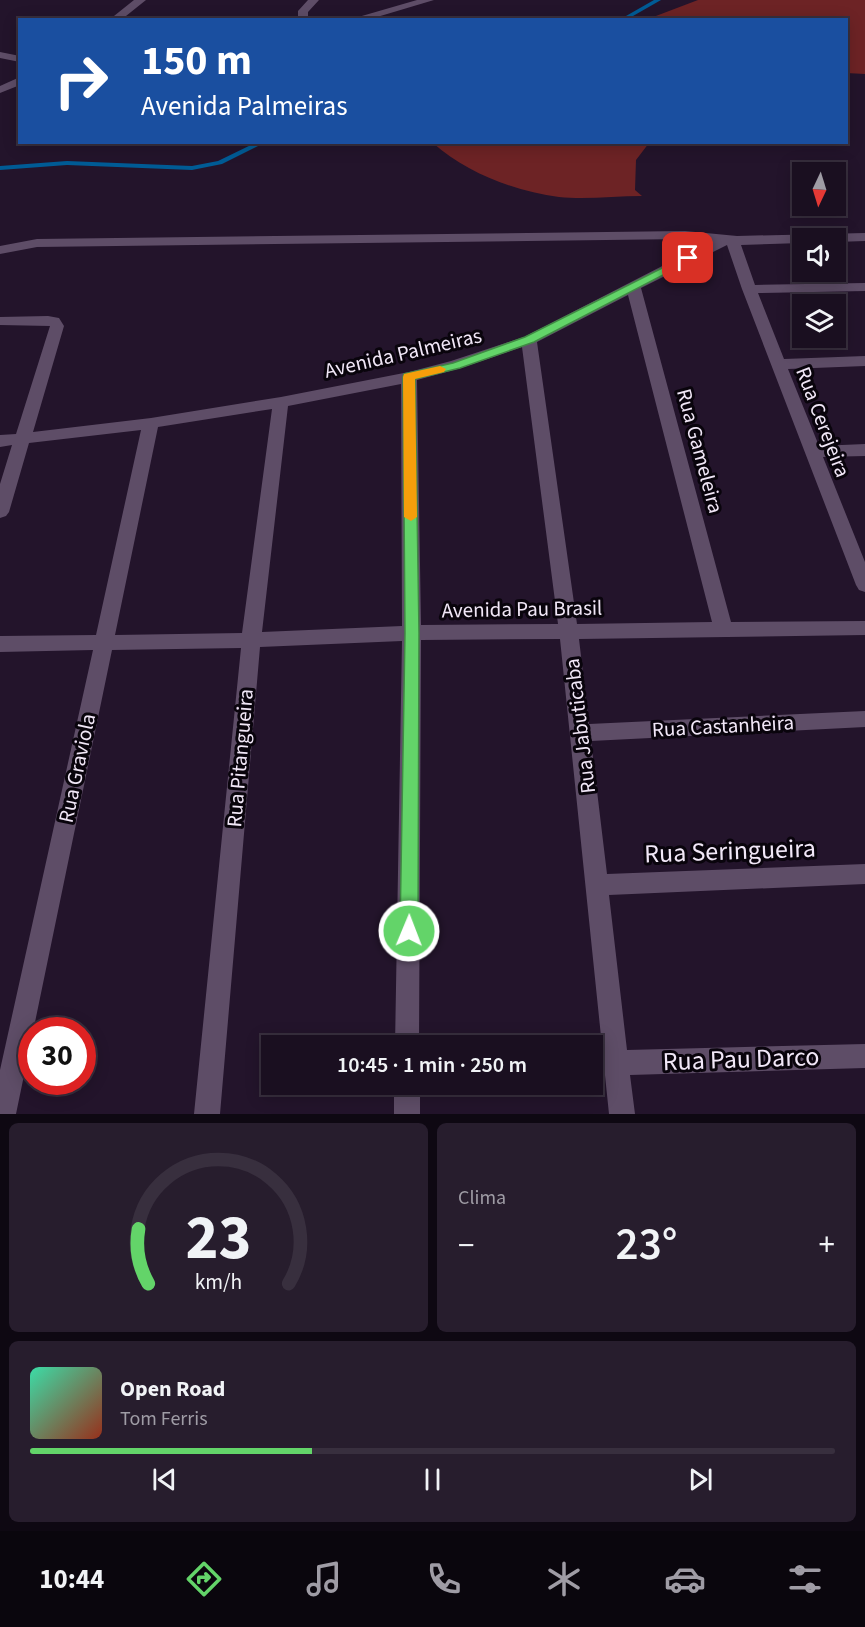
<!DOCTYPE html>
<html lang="pt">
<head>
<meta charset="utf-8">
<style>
  :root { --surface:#1a0f20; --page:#271d2d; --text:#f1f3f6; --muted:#9f9ca5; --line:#382f3e; --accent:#63d469 }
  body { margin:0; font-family:"Source Sans 3",sans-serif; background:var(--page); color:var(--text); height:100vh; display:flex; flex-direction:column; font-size:22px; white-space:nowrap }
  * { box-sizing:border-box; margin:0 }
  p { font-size:20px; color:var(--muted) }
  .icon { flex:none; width:33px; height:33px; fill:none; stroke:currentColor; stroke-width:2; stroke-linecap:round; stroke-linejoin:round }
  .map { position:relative; height:1114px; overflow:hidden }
  .sheet { display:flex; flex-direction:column; gap:9px; padding:9px; background:#0e0812; flex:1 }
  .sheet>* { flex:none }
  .banner { position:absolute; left:18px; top:18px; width:830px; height:126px; border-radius:0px; box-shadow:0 3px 15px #0003,0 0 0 2px var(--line); background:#1a4fa0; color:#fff; overflow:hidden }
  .needle { width:39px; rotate:184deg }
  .tools { position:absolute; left:792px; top:162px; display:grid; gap:12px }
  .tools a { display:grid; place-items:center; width:54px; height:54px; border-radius:0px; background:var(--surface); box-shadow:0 3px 15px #0003,0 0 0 2px var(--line); font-size:30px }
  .speed { position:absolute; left:18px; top:1017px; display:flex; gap:12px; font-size:30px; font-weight:700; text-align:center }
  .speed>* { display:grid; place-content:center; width:78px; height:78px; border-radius:50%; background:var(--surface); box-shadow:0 3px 15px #0003,0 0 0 2px var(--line); line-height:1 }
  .speed .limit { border:9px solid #d22; background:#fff; color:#111 }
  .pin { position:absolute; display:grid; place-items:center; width:51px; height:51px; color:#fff; margin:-26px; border-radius:12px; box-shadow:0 3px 9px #0006 }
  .me { position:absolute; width:66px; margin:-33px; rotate:1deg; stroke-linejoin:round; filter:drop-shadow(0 0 4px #0008) }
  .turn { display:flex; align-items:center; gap:21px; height:126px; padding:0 24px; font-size:27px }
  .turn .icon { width:78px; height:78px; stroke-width:2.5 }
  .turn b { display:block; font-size:42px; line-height:51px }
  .big { font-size:45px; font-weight:600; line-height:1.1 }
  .sheet .tile { flex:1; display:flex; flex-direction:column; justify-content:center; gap:9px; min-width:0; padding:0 21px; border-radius:9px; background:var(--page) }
  .sheet .dial { align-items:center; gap:0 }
  .dial svg { height:156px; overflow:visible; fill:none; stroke:var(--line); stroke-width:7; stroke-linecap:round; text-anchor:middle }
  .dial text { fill:var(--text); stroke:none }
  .song { display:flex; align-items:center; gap:18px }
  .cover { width:72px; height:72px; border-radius:9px; background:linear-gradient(135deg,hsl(160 70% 55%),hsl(10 70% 35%)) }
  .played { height:6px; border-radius:3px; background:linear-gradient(90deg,var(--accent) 35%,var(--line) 35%) }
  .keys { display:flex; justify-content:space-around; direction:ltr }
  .heat { display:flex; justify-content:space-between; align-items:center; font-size:33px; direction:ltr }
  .sheet .tiles { flex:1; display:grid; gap:9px; grid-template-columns:1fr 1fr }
  .tile:last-child { grid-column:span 2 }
  .trip { position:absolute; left:261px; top:1035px; width:342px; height:60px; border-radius:0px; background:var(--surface); box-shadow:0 3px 15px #0003,0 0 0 2px var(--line); font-weight:600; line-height:60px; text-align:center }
  .dock { display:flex; height:96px; justify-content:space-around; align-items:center; background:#0a060d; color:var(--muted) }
  .dock .icon { width:42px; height:42px }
  .dock .on { color:var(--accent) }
  .dock b { font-size:27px; color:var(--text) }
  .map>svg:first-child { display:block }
  .green { fill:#6d2325 }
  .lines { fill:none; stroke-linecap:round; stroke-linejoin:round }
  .stream { fill:#005b95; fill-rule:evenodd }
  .minor { fill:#5e4d67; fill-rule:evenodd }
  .route { fill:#63d469; stroke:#408a44; stroke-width:1.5 }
  .slow { fill:#f59e0b }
  .labels { text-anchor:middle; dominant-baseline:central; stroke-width:6; stroke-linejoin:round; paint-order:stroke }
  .street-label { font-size:21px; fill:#f1e7f7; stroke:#09040c }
  .near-street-label { font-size:26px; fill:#f1e7f7; stroke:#09040c }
</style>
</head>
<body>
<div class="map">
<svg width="865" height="1114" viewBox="0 0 865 1114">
  <rect width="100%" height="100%" fill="#23142b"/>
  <g class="green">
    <polygon points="698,0 865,0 865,74 846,73 846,20 648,19"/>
    <path d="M 433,143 L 649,143 L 636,160 L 635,190 L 642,196 C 615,196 585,200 559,197 C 514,191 467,173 433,143 Z"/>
  </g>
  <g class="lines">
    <g class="stream">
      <polygon points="654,0 661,0 626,20 619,20"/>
      <polygon points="257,142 266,142 222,164 192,170 67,165 0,170 0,166 67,161 192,166 218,161"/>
    </g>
    <g class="minor">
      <polygon points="134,0 146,0 121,20 109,20"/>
      <polygon points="308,0 319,0 308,12 308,20 298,20 298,11"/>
      <polygon points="417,0 434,0 367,20 348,20"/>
      <polygon points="0,52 20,56 20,62 0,58"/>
      <polygon points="20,77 20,85 0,93 0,86"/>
      <path d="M 685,231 L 737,236 L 865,233 L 865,241 L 836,242 L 836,238 L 802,238 L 802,243 L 741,245 L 755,285 L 865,283 L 865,291 L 758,293 L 784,359 L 865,356 L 865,366 L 788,369 L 819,446 L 865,444 L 865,456 L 823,457 L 865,562 L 865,592 L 859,590 L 856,585 L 742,289 L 727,245 L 641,288 L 731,622 L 865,621 L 865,635 L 579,639 L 589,724 L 865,711 L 865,727 L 591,741 L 607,874 L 865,864 L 865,884 L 609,895 L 627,1050 L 865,1044 L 865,1068 L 630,1075 L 635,1114 L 609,1114 L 560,639 L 421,640 L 419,1046 L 395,1046 L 402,641 L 260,647 L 220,1114 L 194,1114 L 241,648 L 112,650 L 16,1114 L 0,1114 L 0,1070 L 93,650 L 0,652 L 0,636 L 96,635 L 141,430 L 29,443 L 9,512 L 6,516 L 0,518 L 0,484 L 12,445 L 0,447 L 0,435 L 16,434 L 50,326 L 0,325 L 0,317 L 48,316 L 59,318 L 64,326 L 33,432 L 151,418 L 281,397 L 409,372 L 451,361 L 524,337 L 709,242 L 685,239 L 37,247 L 0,254 L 0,246 L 37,239 ZM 628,295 L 712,622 L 577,624 L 537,342 ZM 522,347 L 558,624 L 421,625 L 417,380 L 461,368 ZM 401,384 L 402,626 L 262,632 L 288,406 ZM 272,409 L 242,633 L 115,635 L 158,427 Z"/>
      <rect x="394" y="1084" width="26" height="30"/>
    </g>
  </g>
  <polygon class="route" points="688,255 694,258 692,260 534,342 460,368 415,379 419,633 418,931 415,937 409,939 403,937 400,931 405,633 403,377 404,374 453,363 525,337"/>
  <polygon class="slow" points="440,366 446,369 444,372 415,379 417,517 411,521 404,517 403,377 404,374"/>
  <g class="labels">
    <g class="street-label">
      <text transform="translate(403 353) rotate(-13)">Avenida Palmeiras</text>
      <text transform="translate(823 422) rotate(69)">Rua Cerejeira</text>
      <text transform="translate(700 451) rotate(75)">Rua Gameleira</text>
      <text transform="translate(522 609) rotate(-1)">Avenida Pau Brasil</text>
      <text transform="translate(580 726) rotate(-97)">Rua Jabuticaba</text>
      <text transform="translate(723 726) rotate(-3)">Rua Castanheira</text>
      <text transform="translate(240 758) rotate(-85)">Rua Pitangueira</text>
      <text transform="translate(77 768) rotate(-78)">Rua Graviola</text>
    </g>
    <g class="near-street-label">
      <text transform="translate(730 851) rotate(-2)">Rua Seringueira</text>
      <text transform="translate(741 1059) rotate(-2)">Rua Pau Darco</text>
    </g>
  </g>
</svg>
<div class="tools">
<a><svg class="needle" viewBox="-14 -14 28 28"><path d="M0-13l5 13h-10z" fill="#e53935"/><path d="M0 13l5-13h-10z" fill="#9f9ca5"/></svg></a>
<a><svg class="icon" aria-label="sound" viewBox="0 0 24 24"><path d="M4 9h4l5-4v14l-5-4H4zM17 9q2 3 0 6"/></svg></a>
<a><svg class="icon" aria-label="layers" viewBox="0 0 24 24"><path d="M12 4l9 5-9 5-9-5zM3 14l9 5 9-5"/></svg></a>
</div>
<div class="speed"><div class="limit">30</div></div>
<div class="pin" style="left:688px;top:258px;background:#d93025"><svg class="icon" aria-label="arrive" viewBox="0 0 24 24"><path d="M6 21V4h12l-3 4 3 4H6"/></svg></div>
<svg class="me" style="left:409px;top:931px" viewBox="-20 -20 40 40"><circle r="17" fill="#63d469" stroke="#fff" stroke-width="3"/><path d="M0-11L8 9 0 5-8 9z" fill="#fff"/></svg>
<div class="trip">10:45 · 1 min · 250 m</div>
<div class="banner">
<div class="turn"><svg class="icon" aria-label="right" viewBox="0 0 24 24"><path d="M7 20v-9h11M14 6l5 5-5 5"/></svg><div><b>150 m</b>Avenida Palmeiras</div></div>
</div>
</div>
<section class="sheet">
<div class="tiles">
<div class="tile dial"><svg viewBox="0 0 100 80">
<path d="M14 69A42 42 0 1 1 86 69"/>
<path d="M14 69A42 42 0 0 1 9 41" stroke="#63d469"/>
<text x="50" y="56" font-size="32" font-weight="700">23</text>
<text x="50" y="72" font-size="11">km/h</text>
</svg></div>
<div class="tile"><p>Clima</p>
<div class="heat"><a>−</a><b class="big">23°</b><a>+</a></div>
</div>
<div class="tile">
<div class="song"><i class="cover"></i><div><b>Open Road</b><p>Tom Ferris</p></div></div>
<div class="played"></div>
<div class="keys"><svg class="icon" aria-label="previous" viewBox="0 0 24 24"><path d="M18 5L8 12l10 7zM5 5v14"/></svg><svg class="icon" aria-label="pause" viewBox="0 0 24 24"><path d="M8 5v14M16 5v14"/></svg><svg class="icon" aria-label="next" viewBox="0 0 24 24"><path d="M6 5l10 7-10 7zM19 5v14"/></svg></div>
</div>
</div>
</section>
<nav class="dock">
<b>10:44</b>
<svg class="icon on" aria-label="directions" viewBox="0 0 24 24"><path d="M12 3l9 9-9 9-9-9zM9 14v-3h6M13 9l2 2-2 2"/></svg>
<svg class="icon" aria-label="music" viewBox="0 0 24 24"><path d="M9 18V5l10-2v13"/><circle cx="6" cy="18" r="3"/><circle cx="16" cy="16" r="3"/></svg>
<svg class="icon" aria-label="phone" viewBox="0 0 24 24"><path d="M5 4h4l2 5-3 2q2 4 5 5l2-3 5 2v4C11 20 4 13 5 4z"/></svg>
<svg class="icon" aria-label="climate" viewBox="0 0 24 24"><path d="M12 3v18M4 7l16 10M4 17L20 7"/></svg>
<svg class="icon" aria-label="car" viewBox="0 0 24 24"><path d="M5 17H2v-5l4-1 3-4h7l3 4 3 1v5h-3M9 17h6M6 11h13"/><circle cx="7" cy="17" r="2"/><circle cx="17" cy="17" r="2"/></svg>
<svg class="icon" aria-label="filters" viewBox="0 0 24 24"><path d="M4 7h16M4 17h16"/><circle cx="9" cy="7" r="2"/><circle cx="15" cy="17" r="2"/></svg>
</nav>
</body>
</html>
